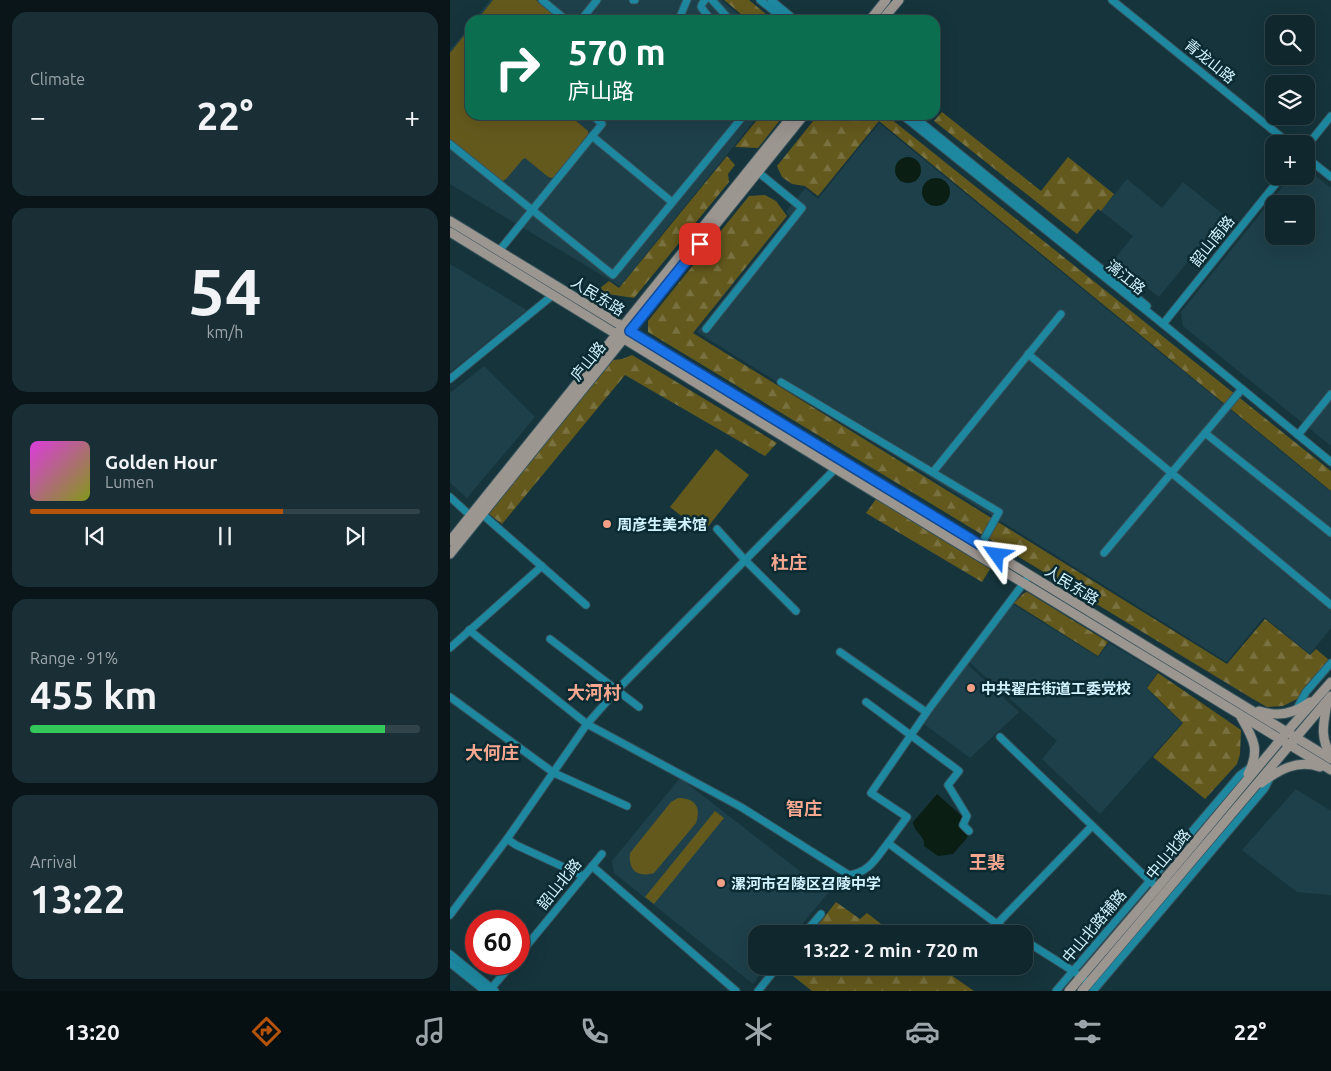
<!DOCTYPE html>
<html lang="en">
<head>
<meta charset="utf-8">
<style>
  :root { --surface:#10272d; --page:#192f35; --text:#f1f3f6; --muted:#9ca5aa; --line:#304449; --accent:#b45309 }
  body { margin:0; font-family:Ubuntu,"Noto Sans SC",sans-serif; background:var(--page); color:var(--text); height:100vh; display:flex; flex-direction:column; font-size:19px; white-space:nowrap }
  * { box-sizing:border-box; margin:0 }
  p { font-size:16px; color:var(--muted) }
  .icon { flex:none; width:28px; height:28px; fill:none; stroke:currentColor; stroke-width:2; stroke-linecap:round; stroke-linejoin:round }
  .map { position:relative; flex:1; overflow:hidden }
  .side { display:flex; flex-direction:column; gap:12px; padding:12px; background:#091519; width:450px }
  .side>* { flex:none }
  .banner { position:absolute; left:15px; top:15px; width:475px; height:105px; border-radius:15px; box-shadow:0 5px 20px #0002,0 0 0 1px var(--line); background:#0b6e4f; color:#fff; overflow:hidden }
  .fabs { position:absolute; left:815px; top:15px; display:grid; gap:10px }
  .fabs a { display:grid; place-items:center; width:50px; height:50px; border-radius:10px; background:var(--surface); box-shadow:0 5px 20px #0002,0 0 0 1px var(--line); font-size:25px }
  .speed { position:absolute; left:15px; top:910px; display:flex; gap:10px; font-size:25px; font-weight:700; text-align:center }
  .speed>* { display:grid; place-content:center; width:65px; height:65px; border-radius:50%; background:var(--surface); box-shadow:0 5px 20px #0002,0 0 0 1px var(--line); line-height:1 }
  .speed .limit { border:8px solid #d22; background:#fff; color:#111 }
  .pin { position:absolute; display:grid; place-items:center; width:42px; height:42px; color:#fff; margin:-21px; border-radius:10px; box-shadow:0 2px 8px #0006 }
  .me { position:absolute; width:55px; margin:-28px; rotate:301deg; stroke-linejoin:round; filter:drop-shadow(0 0 4px #0008) }
  .turn { display:flex; align-items:center; gap:18px; height:105px; padding:0 20px; font-size:22px }
  .turn .icon { width:65px; height:65px; stroke-width:2.5 }
  .turn b { display:block; font-size:35px; line-height:42px }
  .big { font-size:38px; font-weight:700; line-height:1.1 }
  .side .card { flex:1; display:flex; flex-direction:column; justify-content:center; gap:8px; min-width:0; padding:0 18px; border-radius:15px; background:var(--page) }
  .side .dial { align-items:center; gap:0 }
  .dial b { font-size:65px; line-height:1 }
  .song { display:flex; align-items:center; gap:15px }
  .cover { width:60px; height:60px; border-radius:8px; background:linear-gradient(135deg,hsl(300 70% 55%),hsl(70 70% 35%)) }
  .played { height:5px; border-radius:2px; background:linear-gradient(90deg,var(--accent) 65%,var(--line) 65%) }
  .keys { display:flex; justify-content:space-around; direction:ltr }
  .heat { display:flex; justify-content:space-between; align-items:center; font-size:28px; direction:ltr }
  .charge { height:8px; border-radius:4px; background:linear-gradient(90deg,#34c759 91%,var(--line) 0) }
  .trip { position:absolute; left:298px; top:925px; width:285px; height:50px; border-radius:15px; background:var(--surface); box-shadow:0 5px 20px #0002,0 0 0 1px var(--line); font-weight:700; line-height:50px; text-align:center }
  .tabs { display:flex; height:80px; justify-content:space-around; align-items:center; background:#061012; color:var(--muted) }
  .tabs .icon { width:35px; height:35px }
  .tabs .on { color:var(--accent) }
  .tabs b { font-size:22px; color:var(--text) }
  main { display:flex; flex:1; min-height:0 }
  .map>svg:first-child { display:block }
  .built { fill:#1e404a; fill-rule:evenodd }
  .green { fill:#64591d }
  .forest { fill:url(#forest-firs) }
  .water { fill:#0a1e13 }
  .lines { fill:none; stroke-linecap:round; stroke-linejoin:round }
  .minor-casing { stroke:#36535c; stroke-width:9 }
  .major-casing { stroke:#36535c; stroke-width:11 }
  .minor { stroke:#1e88a1; stroke-width:7 }
  .major { stroke:#9c9691; stroke-width:9 }
  .route-casing { stroke:#114b97; stroke-width:12 }
  .route { stroke:#1a73e8; stroke-width:9 }
  .poi-dot { fill:#f39f85; stroke:#0b2a32; stroke-width:2 }
  .labels { text-anchor:middle; dominant-baseline:central; stroke-width:5; stroke-linejoin:round; paint-order:stroke }
  .street-label { font-size:15px; fill:#d0f3fe; stroke:#0b2a32 }
  .poi-label { font-size:15px; font-weight:bold; fill:#d0f3fe; stroke:#0b2a32; text-anchor:start }
  .quarter-label { font-size:18px; font-weight:bold; fill:#f6a78f; stroke:#0b2a32 }
</style>
</head>
<body>
<main>
<section class="side">
<div class="card"><p>Climate</p>
<div class="heat"><a>−</a><b class="big">22°</b><a>+</a></div>
</div>
<div class="card dial"><b>54</b><p>km/h</p></div>
<div class="card">
<div class="song"><i class="cover"></i><div><b>Golden Hour</b><p>Lumen</p></div></div>
<div class="played"></div>
<div class="keys"><svg class="icon" aria-label="previous" viewBox="0 0 24 24"><path d="M18 5L8 12l10 7zM5 5v14"/></svg><svg class="icon" aria-label="pause" viewBox="0 0 24 24"><path d="M8 5v14M16 5v14"/></svg><svg class="icon" aria-label="next" viewBox="0 0 24 24"><path d="M6 5l10 7-10 7zM19 5v14"/></svg></div>
</div>
<div class="card"><p>Range · 91%</p><b class="big">455 km</b><div class="charge"></div></div>
<div class="card"><p>Arrival</p><b class="big">13:22</b></div>
</section>
<div class="map">
<svg width="881" height="991" viewBox="0 0 881 991">
  <defs>
    <pattern id="forest-firs" width="22" height="20" patternUnits="userSpaceOnUse" patternTransform="scale(1.25)"><rect width="22" height="20" fill="#64591d"/><path d="M5 1l3.5 6h-7zM16 11l3.5 6h-7z" fill="#79713f"/></pattern>
  </defs>
  <rect width="100%" height="100%" fill="#16343c"/>
  <g class="built">
    <polygon points="40,0 271,0 296,20 24,20"/>
    <polygon points="20,25 20,115 309,115 170,286 0,184 0,50"/>
    <polygon points="429,123 881,492 881,628 860,654 814,617 777,662 247,332 340,217 336,212 355,188 368,199"/>
    <path d="M 856,171 L 861,172 L 881,188 L 881,446 L 733,326 L 731,312 L 841,176 L 856,176 ZM 824,204 L 856,204 L 856,236 L 824,236 Z"/>
    <polygon points="677,179 712,208 733,182 775,216 709,297 663,261 683,236 651,211"/>
    <polygon points="0,264 77,310 0,372"/>
    <polygon points="34,366 85,417 17,498 0,483 0,393"/>
    <polygon points="563,604 648,657 659,643 708,672 696,688 732,723 650,814 592,759 607,741 518,661"/>
    <polygon points="517,664 569,712 520,758 474,724"/>
    <polygon points="230,778 378,893 344,934 306,934 306,966 317,966 303,984 164,873 162,861"/>
    <polygon points="846,789 881,811 881,895 847,892 792,850"/>
  </g>
  <g class="green">
    <polygon points="43,0 86,0 110,20 27,20"/>
    <polygon points="20,28 20,115 119,115 138,131 138,135 104,177 101,178 97,176 75,158 73,159 57,178 53,181 48,179 0,139 0,53"/>
    <polygon points="266,449 299,475 253,533 220,507"/>
    <path d="M 228,798 C 246,798 251,808 246,823 L 204,873 C 187,878 178,870 180,853 L 221,802 Z"/>
    <polygon points="265,811 274,818 204,904 195,897"/>
  </g>
  <g class="forest">
    <polygon points="274,0 299,0 323,20 298,20"/>
    <polygon points="492,112 591,191 618,157 664,194 651,211 648,209 627,234 484,121"/>
    <polygon points="311,115 334,115 308,148 285,147"/>
    <polygon points="368,115 436,115 881,471 881,491 429,121 368,196 355,186 342,184 332,177 327,166"/>
    <polygon points="277,156 285,165 278,174 279,182 184,298 145,292 159,281 169,288"/>
    <polygon points="315,195 326,201 337,216 243,333 777,664 815,619 860,655 866,649 879,660 847,699 833,706 817,707 803,699 198,332 198,321 299,196"/>
    <polygon points="182,355 327,443 315,456 175,375 52,524 38,513 163,360 172,359"/>
    <polygon points="426,499 540,569 532,582 416,513"/>
    <polygon points="577,592 658,642 648,656 564,603 574,593"/>
    <polygon points="708,673 791,730 790,754 787,764 755,799 703,757 733,723 697,688"/>
    <polygon points="386,902 410,919 417,913 444,934 361,934"/>
    <polygon points="350,966 488,966 524,991 362,991 343,976"/>
  </g>
  <g class="water">
    <circle cx="458" cy="170" r="13"/>
    <circle cx="486" cy="192" r="14"/>
    <path d="M 487,794 L 514,818 L 508,824 L 518,835 L 517,838 L 503,854 L 488,856 L 474,846 C 476,836 464,833 463,822 Z"/>
  </g>
  <g class="lines">
    <defs>
      <g id="minor">
        <polyline points="92,0 116,20"/>
        <polyline points="183,0 185,0"/>
        <polyline points="255,0 252,4 251,7 261,20"/>
        <polyline points="262,0 280,20"/>
        <polyline points="310,0 335,20"/>
        <polyline points="321,0 345,20"/>
        <polyline points="662,0 840,144"/>
        <polyline points="131,20 147,0"/>
        <polyline points="230,20 230,17 237,0"/>
        <polyline points="452,115 713,324 881,462"/>
        <polyline points="462,115 697,306"/>
        <polyline points="142,136 222,202"/>
        <polyline points="0,144 163,275 294,115"/>
        <polyline points="856,147 881,116"/>
        <polyline points="856,157 881,177"/>
        <polyline points="49,251 152,124 142,115"/>
        <polyline points="713,324 832,176"/>
        <polyline points="256,329 352,208 308,172"/>
        <polyline points="578,354 881,605"/>
        <polyline points="0,379 103,295"/>
        <polyline points="331,382 549,512 531,545"/>
        <polyline points="755,433 881,533"/>
        <polyline points="848,435 881,394"/>
        <polyline points="483,472 611,314"/>
        <polyline points="0,497 24,519"/>
        <polyline points="32,514 136,605"/>
        <polyline points="267,529 295,560 346,611"/>
        <polyline points="654,553 792,389"/>
        <path d="M 19,630 L 137,724 L 291,807 L 399,875 C 420,872 426,858 438,843"/>
        <polyline points="100,639 189,707"/>
        <polyline points="0,648 92,566"/>
        <polyline points="390,652 476,712"/>
        <polyline points="0,697 104,773 177,806"/>
        <polyline points="416,702 509,771 498,785 517,816 513,825 519,831"/>
        <polyline points="846,710 856,692 881,663"/>
        <polyline points="550,737 703,884"/>
        <polyline points="57,839 66,845 133,876"/>
        <polyline points="142,866 286,991"/>
        <polyline points="0,915 57,839 137,724 168,689 388,466"/>
        <polyline points="547,924 642,826"/>
        <polyline points="354,934 371,914"/>
        <polyline points="563,934 547,924 438,843 457,817 421,793 479,709 576,580"/>
        <polyline points="574,940 623,971 635,980"/>
        <polyline points="0,954 45,991"/>
        <polyline points="69,955 152,854"/>
        <polyline points="0,963 35,991"/>
        <polyline points="39,991 62,964"/>
        <polyline points="308,991 328,966"/>
        <polyline points="606,991 790,775 801,767"/>
        <polyline points="643,991 815,788 821,776"/>
      </g>
      <g id="major">
        <polyline points="420,20 436,0"/>
        <polyline points="432,20 449,0"/>
        <polyline points="0,221 881,759"/>
        <polyline points="0,232 386,469 881,770"/>
        <polyline points="0,541 343,115"/>
        <polyline points="0,554 354,115"/>
        <path d="M 877,703 C 874,721 869,738 881,755"/>
        <path d="M 809,711 C 829,717 843,714 860,702"/>
        <path d="M 791,717 C 803,738 811,750 798,774"/>
        <path d="M 811,783 C 829,770 847,759 870,767"/>
        <polyline points="619,991 707,888 842,726 881,682"/>
        <polyline points="632,991 881,696"/>
      </g>
    </defs>
    <use href="#minor" class="minor-casing"/>
    <use href="#major" class="major-casing"/>
    <use href="#minor" class="minor"/>
    <use href="#major" class="major"/>
  </g>
  <g class="lines">
    <defs>
      <polyline id="route" points="250,244 180,331 547,555"/>
    </defs>
    <use href="#route" class="route-casing"/>
    <use href="#route" class="route"/>
  </g>
  <g class="poi-dot">
    <circle cx="157" cy="524" r="5"/>
    <circle cx="521" cy="688" r="5"/>
    <circle cx="271" cy="883" r="5"/>
  </g>
  <g class="labels">
    <g class="street-label">
      <text transform="translate(760 61) rotate(39)">青龙山路</text>
      <text transform="translate(762 241) rotate(-51)">韶山南路</text>
      <text transform="translate(676 277) rotate(39)">漓江路</text>
      <text transform="translate(148 296) rotate(32)">人民东路</text>
      <text transform="translate(138 361) rotate(-51)">庐山路</text>
      <text transform="translate(622 585) rotate(32)">人民东路</text>
      <text transform="translate(718 854) rotate(-50)">中山北路</text>
      <text transform="translate(109 884) rotate(-51)">韶山北路</text>
      <text transform="translate(644 926) rotate(-50)">中山北路辅路</text>
    </g>
    <g class="poi-label">
      <text x="167" y="524">周彦生美术馆</text>
      <text x="531" y="688">中共翟庄街道工委党校</text>
      <text x="281" y="883">漯河市召陵区召陵中学</text>
    </g>
    <g class="quarter-label">
      <text x="339" y="562">杜庄</text>
      <text x="144" y="692">大河村</text>
      <text x="42" y="752">大何庄</text>
      <text x="354" y="808">智庄</text>
      <text x="537" y="862">王裴</text>
    </g>
  </g>
</svg>
<div class="fabs">
<a><svg class="icon" aria-label="search" viewBox="0 0 24 24"><circle cx="10" cy="10" r="6"/><path d="M15 15l6 6"/></svg></a>
<a><svg class="icon" aria-label="layers" viewBox="0 0 24 24"><path d="M12 4l9 5-9 5-9-5zM3 14l9 5 9-5"/></svg></a>
<a>+</a>
<a>−</a>
</div>
<div class="speed"><div class="limit">60</div></div>
<div class="pin" style="left:250px;top:244px;background:#d93025"><svg class="icon" aria-label="arrive" viewBox="0 0 24 24"><path d="M6 21V4h12l-3 4 3 4H6"/></svg></div>
<svg class="me" style="left:547px;top:555px" viewBox="-20 -20 40 40"><path d="M0-17L14 15 0 8-14 15z" fill="#1a73e8" stroke="#fff" stroke-width="4"/></svg>
<div class="trip">13:22 · 2 min · 720 m</div>
<div class="banner">
<div class="turn"><svg class="icon" aria-label="right" viewBox="0 0 24 24"><path d="M7 20v-9h11M14 6l5 5-5 5"/></svg><div><b>570 m</b>庐山路</div></div>
</div>
</div>
</main>
<nav class="tabs">
<b>13:20</b>
<svg class="icon on" aria-label="directions" viewBox="0 0 24 24"><path d="M12 3l9 9-9 9-9-9zM9 14v-3h6M13 9l2 2-2 2"/></svg>
<svg class="icon" aria-label="music" viewBox="0 0 24 24"><path d="M9 18V5l10-2v13"/><circle cx="6" cy="18" r="3"/><circle cx="16" cy="16" r="3"/></svg>
<svg class="icon" aria-label="phone" viewBox="0 0 24 24"><path d="M5 4h4l2 5-3 2q2 4 5 5l2-3 5 2v4C11 20 4 13 5 4z"/></svg>
<svg class="icon" aria-label="climate" viewBox="0 0 24 24"><path d="M12 3v18M4 7l16 10M4 17L20 7"/></svg>
<svg class="icon" aria-label="car" viewBox="0 0 24 24"><path d="M5 17H2v-5l4-1 3-4h7l3 4 3 1v5h-3M9 17h6M6 11h13"/><circle cx="7" cy="17" r="2"/><circle cx="17" cy="17" r="2"/></svg>
<svg class="icon" aria-label="filters" viewBox="0 0 24 24"><path d="M4 7h16M4 17h16"/><circle cx="9" cy="7" r="2"/><circle cx="15" cy="17" r="2"/></svg>
<b>22°</b>
</nav>
</body>
</html>
